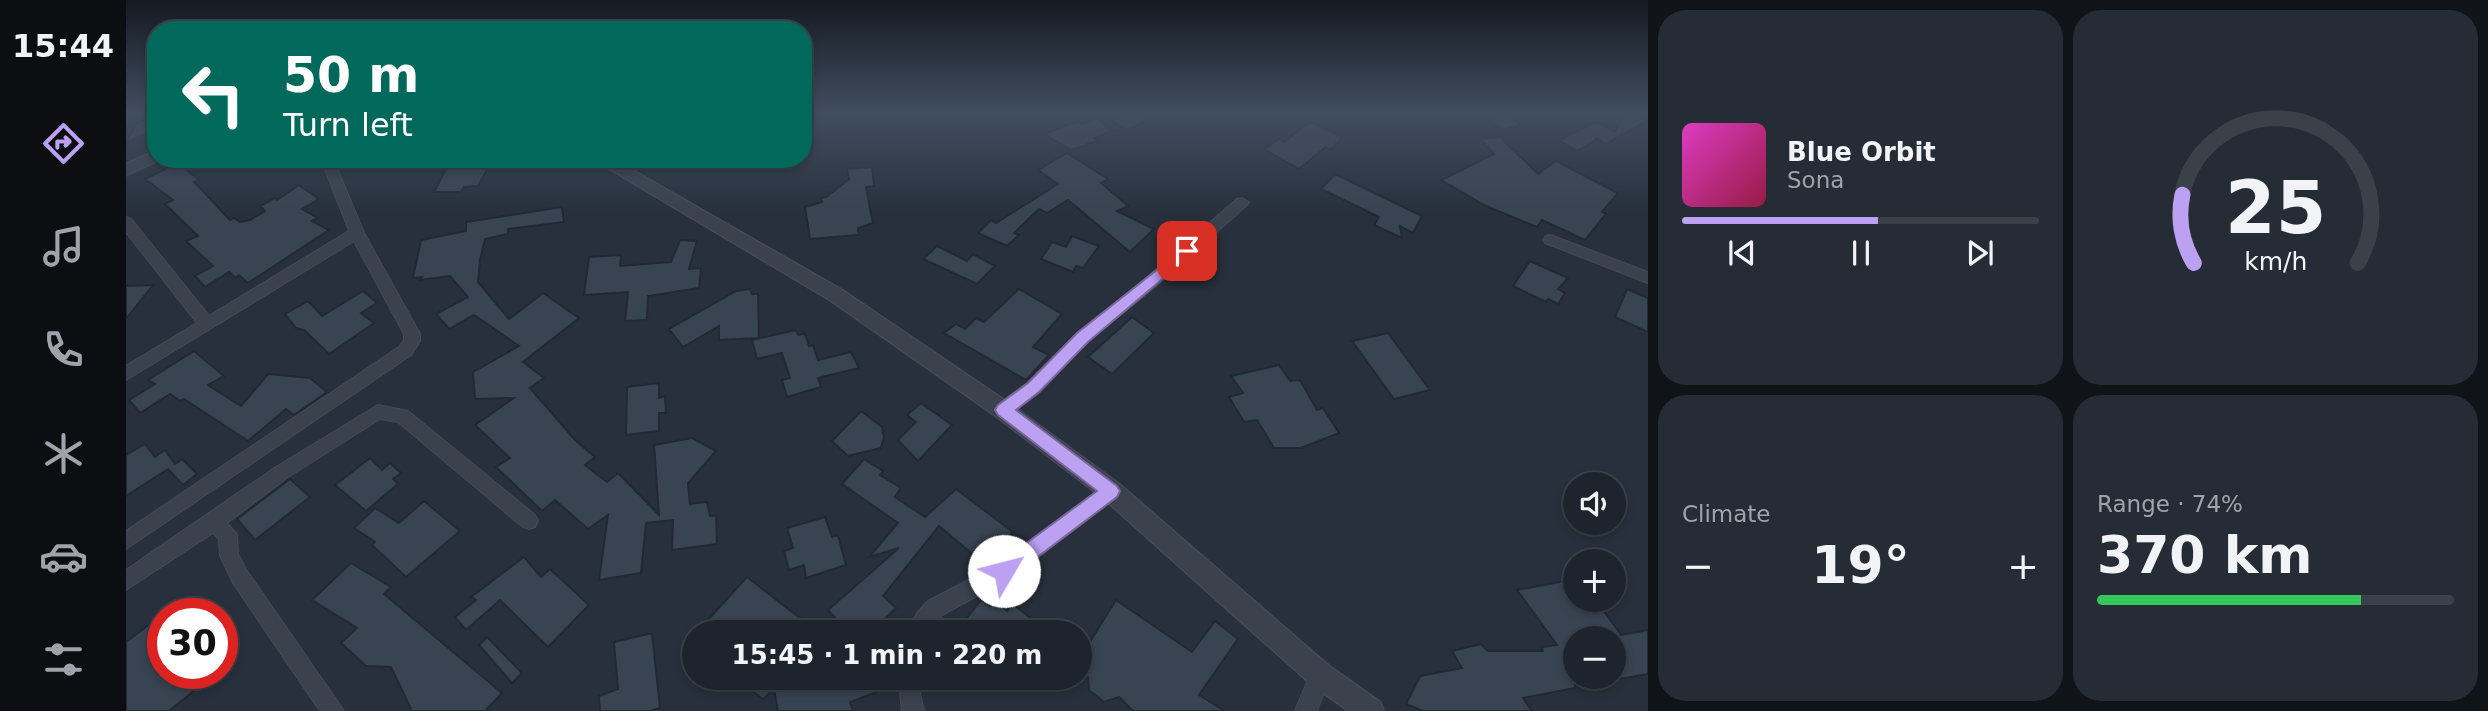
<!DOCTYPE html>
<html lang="en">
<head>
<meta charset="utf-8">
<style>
  :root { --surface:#1d242d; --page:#252c35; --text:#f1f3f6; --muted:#a0a4aa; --line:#3b4149; --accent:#bca0f2 }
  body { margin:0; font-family:"DejaVu Sans",sans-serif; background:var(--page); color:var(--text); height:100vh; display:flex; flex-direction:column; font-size:26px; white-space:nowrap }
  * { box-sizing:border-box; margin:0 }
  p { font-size:23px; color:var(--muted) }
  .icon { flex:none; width:38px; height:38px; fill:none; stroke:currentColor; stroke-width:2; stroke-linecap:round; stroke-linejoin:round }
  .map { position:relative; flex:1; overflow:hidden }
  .drawer { display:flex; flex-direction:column; gap:10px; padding:10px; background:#101419; width:840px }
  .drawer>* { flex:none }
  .guide { position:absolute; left:21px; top:21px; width:665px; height:147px; border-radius:28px; box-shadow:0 4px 10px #0003,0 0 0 2px var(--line); background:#00695c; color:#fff; overflow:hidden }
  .buttons { position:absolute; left:1437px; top:472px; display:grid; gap:14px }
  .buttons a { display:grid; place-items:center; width:63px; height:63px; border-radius:50%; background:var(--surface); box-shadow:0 4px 10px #0003,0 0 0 2px var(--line); font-size:35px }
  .speed { position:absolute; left:21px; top:598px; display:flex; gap:14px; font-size:35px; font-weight:700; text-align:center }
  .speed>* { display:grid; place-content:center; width:91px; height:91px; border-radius:50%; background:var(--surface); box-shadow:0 4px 10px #0003,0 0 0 2px var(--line); line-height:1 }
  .speed .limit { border:10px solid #d22; background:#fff; color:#111 }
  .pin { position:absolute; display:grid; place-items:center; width:60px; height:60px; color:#fff; margin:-30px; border-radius:14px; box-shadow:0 4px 10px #0006 }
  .me { position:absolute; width:77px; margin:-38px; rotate:53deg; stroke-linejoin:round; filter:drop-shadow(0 0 5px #0008) }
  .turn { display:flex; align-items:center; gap:24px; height:147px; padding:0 21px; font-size:32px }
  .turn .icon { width:91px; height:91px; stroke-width:2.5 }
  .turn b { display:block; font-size:49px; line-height:60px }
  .big { font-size:52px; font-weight:600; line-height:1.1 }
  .drawer .card { flex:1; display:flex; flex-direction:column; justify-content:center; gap:10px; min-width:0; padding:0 24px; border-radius:28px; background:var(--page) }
  .drawer .dial { align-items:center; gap:0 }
  .dial svg { height:182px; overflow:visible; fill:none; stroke:var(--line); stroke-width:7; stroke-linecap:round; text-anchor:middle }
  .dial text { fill:var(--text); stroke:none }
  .song { display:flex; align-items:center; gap:21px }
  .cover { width:84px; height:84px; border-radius:10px; background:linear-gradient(135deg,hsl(310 70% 55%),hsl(340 70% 35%)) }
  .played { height:7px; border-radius:4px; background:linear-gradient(90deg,var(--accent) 55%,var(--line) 55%) }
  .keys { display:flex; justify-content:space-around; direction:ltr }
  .heat { display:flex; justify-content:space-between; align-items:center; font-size:38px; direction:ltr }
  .charge { height:10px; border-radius:5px; background:linear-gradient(90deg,#34c759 74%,var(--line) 0) }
  .drawer .tiles { flex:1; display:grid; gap:10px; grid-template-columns:repeat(2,1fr) }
  .trip { position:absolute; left:556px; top:620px; width:410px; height:70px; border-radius:35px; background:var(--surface); box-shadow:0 4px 10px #0003,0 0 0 2px var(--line); font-weight:600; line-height:70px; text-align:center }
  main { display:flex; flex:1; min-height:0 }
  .dock { display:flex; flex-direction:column; width:126px; justify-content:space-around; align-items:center; background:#0c0e12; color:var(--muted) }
  .dock .icon { width:49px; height:49px }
  .dock .current { color:var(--accent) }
  .dock b { font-size:32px; color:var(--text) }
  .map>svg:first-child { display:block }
  .building { fill:#394452; stroke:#222934; stroke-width:2 }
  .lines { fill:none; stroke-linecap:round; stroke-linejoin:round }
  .minor-casing { stroke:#444b56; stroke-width:2 }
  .tertiary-casing { stroke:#444b56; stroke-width:3 }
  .minor { fill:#3b424d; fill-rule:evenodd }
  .tertiary { fill:#3b424d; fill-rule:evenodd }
  .route { fill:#bca0f2; stroke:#7a689d; stroke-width:2 }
</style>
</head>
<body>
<main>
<nav class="dock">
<b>15:44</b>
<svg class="icon current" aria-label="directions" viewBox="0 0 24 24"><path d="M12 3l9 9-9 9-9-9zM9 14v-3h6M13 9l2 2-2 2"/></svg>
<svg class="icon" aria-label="music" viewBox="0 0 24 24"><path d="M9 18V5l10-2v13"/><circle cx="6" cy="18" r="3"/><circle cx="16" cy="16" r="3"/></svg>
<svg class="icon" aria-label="phone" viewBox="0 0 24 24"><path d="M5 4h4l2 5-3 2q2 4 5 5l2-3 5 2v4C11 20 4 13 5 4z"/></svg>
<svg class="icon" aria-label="climate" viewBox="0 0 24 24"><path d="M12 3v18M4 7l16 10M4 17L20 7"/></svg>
<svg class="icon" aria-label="car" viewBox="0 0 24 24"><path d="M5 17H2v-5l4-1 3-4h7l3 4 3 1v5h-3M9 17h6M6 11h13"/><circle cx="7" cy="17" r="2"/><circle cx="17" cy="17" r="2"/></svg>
<svg class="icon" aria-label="filters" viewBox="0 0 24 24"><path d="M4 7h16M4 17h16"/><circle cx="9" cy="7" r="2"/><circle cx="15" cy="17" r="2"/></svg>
</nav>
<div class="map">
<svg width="1522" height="711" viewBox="0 0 1522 711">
  <rect width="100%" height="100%" fill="#27303c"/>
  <g class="building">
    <polygon points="995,113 1037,113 1001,130 986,121"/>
    <polygon points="1356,113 1380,113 1395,125 1376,130"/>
    <polygon points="1499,113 1522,120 1480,144 1471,139 1451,151 1433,140 1471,122 1489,132"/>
    <polygon points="30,115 30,140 21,133 0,143 10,123"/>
    <polygon points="971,118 986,131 968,138 971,141 945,150 918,134 952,121 956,124"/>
    <polygon points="1184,122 1217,137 1204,150 1200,147 1173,169 1138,149 1153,139 1158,142"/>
    <polygon points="1374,137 1412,174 1430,161 1492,193 1476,212 1480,214 1459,240 1416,220 1411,227 1360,206 1315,180 1368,154 1354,139"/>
    <polygon points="941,153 982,179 975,183 1002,206 991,211 1028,229 1004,252 942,200 921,213 913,209 888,233 893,235 881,246 852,233 865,220 870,223 932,184 912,170"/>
    <polygon points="348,162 346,166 362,168 352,186 338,187 335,192 308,192 323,163"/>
    <polygon points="52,163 73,180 68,182 104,220 108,218 114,222 124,220 139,211 134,206 149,198 151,200 173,185 193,199 176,209 192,218 186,221 203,230 122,283 113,275 110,278 103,272 79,287 69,276 87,266 60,241 72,236 39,204 47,200 19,179"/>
    <polygon points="746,167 748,186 740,187 747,223 732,228 733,235 684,239 679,207 696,202 695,198 700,197 723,179 721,169"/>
    <polygon points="1209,174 1296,216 1287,233 1274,226 1276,238 1248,225 1253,217 1195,189"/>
    <polygon points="436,207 438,222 382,229 382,234 359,239 354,260 352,282 383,319 417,293 453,318 397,362 418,378 404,388 449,440 469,457 459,465 481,482 492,473 533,515 528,445 566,438 590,451 562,483 564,504 581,502 584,516 590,516 591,544 546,550 547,520 520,523 515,573 473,580 482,515 462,529 429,500 416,511 370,467 384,458 349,425 388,398 349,399 347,372 393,346 348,315 323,329 310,314 342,297 324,276 294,280 296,277 287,278 295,240 340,231 340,222"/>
    <polygon points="946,236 973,246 957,268 950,266 947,272 915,259 926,242 940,247"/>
    <polygon points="554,240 571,241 563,269 575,268 573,288 522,296 521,320 499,321 502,292 458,295 463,257 495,255 494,266 545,262"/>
    <polygon points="811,246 841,261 847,254 869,266 851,284 797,259"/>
    <polygon points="1404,261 1442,278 1432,289 1439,293 1432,304 1422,299 1420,302 1387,286"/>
    <polygon points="27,285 0,319 0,286"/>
    <polygon points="624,289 626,294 632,294 633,338 593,340 593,326 557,347 543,329 610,291"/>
    <polygon points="893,289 936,314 907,347 923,355 900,380 818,333 830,324 839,329 850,318 858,322"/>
    <polygon points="1501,289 1522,298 1522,332 1489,317"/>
    <polygon points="237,291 251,303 235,313 248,323 203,354 178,330 170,328 159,314 182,301 196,316"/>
    <polygon points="1006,317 1028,333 986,374 962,357"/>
    <polygon points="670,330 672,335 679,334 683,346 687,345 692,360 725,352 733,368 692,378 695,387 661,397 656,380 664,378 656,353 631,359 626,340"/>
    <polygon points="1262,333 1304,390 1268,399 1226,341"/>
    <polygon points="68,351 98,376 82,385 115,406 142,374 184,378 201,392 168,415 160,409 122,441 58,399 54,401 44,394 14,413 3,400 29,384 22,380"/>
    <polygon points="1153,365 1164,381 1174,380 1191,410 1197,408 1213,433 1175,448 1148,448 1131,420 1118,422 1103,397 1117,393 1105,376"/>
    <polygon points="533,383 533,398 539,396 540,413 533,413 533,431 500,435 501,387"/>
    <polygon points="795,403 826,425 792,461 772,440 790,422 781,415"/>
    <polygon points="735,411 756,427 758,437 755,448 722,456 706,441"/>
    <polygon points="19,444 29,457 39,450 49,464 56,459 71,474 57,485 42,469 0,496 0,455"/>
    <polygon points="244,458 256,470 264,463 275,473 267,479 272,484 240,511 209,485"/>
    <polygon points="738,459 757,471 754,475 775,488 769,497 799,517 830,489 887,532 857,563 813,526 757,596 770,608 746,632 722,632 702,610 773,548 743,557 772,523 716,484"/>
    <polygon points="164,479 184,497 129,540 111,519"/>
    <polygon points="298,501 334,531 280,577 246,545 249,542 228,528 249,508 273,523"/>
    <polygon points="699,517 706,537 712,535 720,565 680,578 678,565 663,570 658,551 667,548 661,528"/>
    <polygon points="398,557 415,577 424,569 463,605 422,647 374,600 340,630 329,617 350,600 345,597"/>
    <polygon points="225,563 265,587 258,594 376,693 359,711 286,711 265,667 240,666 215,643 231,628 186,600"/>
    <polygon points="621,577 692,632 592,632 580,622"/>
    <polygon points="1449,579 1449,600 1470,600 1495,635 1522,630 1522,674 1488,680 1488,639 1449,639 1449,688 1397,698 1406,711 1297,711 1280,704 1294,676 1336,668 1326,651 1355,644 1362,651 1417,651 1416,647 1431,645 1391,590"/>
    <polygon points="59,598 70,614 37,614"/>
    <polygon points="855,600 864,606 870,600 881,611 886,603 921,632 830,632"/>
    <polygon points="990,600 1066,652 1089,621 1112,639 1073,695 1099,711 1007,711 993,697 978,702 963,690 962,677 954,672 954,644 960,648"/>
    <polygon points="37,614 37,674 67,674 75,685 43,711 0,711 0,642"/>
    <polygon points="526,633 534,708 524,711 474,711 473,696 492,689 488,642"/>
    <polygon points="361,637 396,673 386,683 353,645"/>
    <polygon points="636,677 773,677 772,684 724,702 727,711 652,711 648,689 637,699 625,690"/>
  </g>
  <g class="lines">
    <defs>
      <g id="minor">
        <polygon points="195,159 207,159 238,233 294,334 294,341 285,355 0,549 0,531 273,347 278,340 278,334 228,241 0,380 0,366 71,323 0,232 0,217 5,219 83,316 223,231"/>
        <polygon points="1116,198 1123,202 1121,205 1029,287 961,342 913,393 883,415 877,417 871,415 869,410 871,405 901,383 951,334 1019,279 1111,199"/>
        <polygon points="1424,235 1522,272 1522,283 1419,243 1417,240 1419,237"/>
        <polygon points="252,405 282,411 409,515 412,521 409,527 403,529 397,527 272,422 254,419 162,477 101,523 111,535 112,554 121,571 218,711 194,711 107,583 94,555 93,539 87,533 0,590 0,570 150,467"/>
        <polygon points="985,483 991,485 994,491 991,497 886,577 816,615 803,632 783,632 791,613 802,601 872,565"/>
        <polygon points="1194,665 1201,668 1204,675 1191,711 1169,711 1187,668"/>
        <polygon points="776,677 796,677 794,693 798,711 776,711 774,693"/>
      </g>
      <g id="tertiary">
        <polygon points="30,151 30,159 36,159 0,175 0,164"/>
        <polygon points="467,159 487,159 716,290 884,404 993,484 1203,666 1254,702 1258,711 1223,711 1185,684 977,498 870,416 704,300"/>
      </g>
    </defs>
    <use href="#minor" class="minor-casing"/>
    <use href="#tertiary" class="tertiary-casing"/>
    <use href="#minor" class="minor"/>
    <use href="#tertiary" class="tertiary"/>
  </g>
  <linearGradient id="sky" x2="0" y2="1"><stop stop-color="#151a21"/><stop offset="0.53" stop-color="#414e61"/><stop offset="1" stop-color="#414e61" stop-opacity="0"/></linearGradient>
  <rect width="1522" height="213" fill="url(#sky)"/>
  <polygon class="route" points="1061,246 1066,247 1066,254 962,342 913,392 890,410 991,486 994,491 991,497 885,577 878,580 872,577 869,571 872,564 971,491 872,415 869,410 872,405 902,383 951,333"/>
</svg>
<div class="buttons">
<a><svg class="icon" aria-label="sound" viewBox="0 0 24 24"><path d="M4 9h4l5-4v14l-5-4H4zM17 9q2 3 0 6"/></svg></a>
<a>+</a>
<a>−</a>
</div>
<div class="speed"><div class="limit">30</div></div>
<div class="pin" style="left:1061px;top:251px;background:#d93025"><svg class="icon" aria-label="arrive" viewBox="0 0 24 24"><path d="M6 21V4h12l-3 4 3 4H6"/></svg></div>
<svg class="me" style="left:878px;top:571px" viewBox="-20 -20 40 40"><circle r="19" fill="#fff"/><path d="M0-13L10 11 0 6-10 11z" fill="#bca0f2"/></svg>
<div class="trip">15:45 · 1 min · 220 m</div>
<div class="guide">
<div class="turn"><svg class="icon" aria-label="left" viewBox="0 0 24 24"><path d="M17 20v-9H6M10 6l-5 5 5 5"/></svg><div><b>50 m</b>Turn left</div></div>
</div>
</div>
<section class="drawer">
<div class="tiles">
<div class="card">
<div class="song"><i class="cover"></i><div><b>Blue Orbit</b><p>Sona</p></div></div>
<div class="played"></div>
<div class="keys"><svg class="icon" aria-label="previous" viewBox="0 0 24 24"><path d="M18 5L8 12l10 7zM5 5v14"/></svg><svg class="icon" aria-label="pause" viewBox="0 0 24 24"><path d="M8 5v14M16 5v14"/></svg><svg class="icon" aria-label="next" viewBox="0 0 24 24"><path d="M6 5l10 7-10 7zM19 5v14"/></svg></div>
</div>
<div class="card dial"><svg viewBox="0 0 100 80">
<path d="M14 69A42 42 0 1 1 86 69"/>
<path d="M14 69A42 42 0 0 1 9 39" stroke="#bca0f2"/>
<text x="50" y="56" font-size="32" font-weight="700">25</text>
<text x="50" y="72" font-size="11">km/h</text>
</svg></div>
<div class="card"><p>Climate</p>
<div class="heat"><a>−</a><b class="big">19°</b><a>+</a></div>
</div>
<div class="card"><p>Range · 74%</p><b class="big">370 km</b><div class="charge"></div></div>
</div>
</section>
</main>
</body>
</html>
